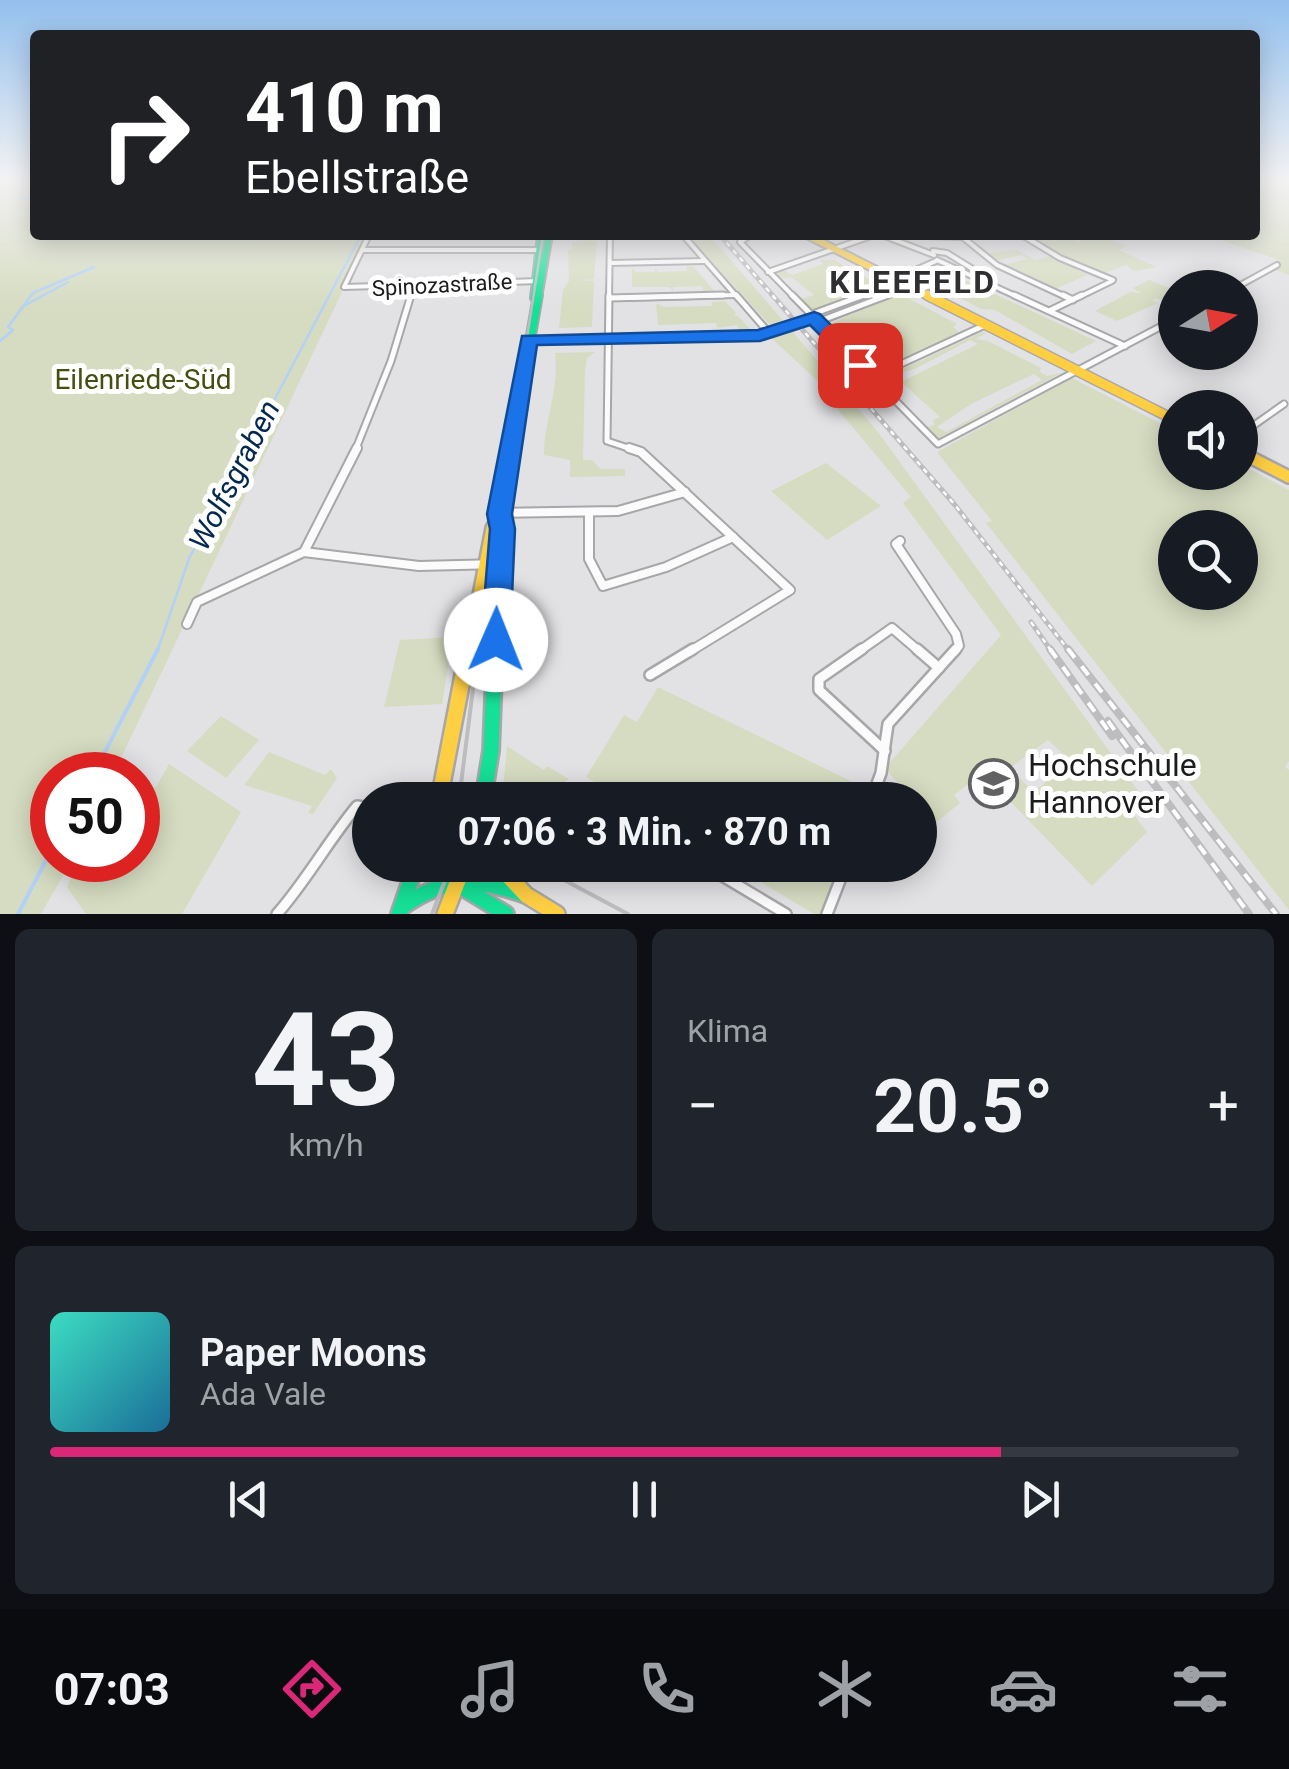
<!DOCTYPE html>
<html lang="de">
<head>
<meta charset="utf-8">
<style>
  :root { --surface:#171b24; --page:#20242c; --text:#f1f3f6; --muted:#9ea1a6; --line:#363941; --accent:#db2777 }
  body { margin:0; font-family:Roboto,sans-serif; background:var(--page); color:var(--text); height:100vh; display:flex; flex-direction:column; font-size:38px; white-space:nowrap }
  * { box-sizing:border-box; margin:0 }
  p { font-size:32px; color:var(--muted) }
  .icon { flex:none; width:55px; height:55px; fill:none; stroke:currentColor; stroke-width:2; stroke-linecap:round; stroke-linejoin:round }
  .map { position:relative; height:914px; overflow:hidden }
  .side { display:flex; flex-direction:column; gap:15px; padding:15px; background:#0d0f14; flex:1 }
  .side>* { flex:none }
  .hud { position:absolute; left:30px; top:30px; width:1230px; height:210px; border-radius:10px; box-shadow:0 5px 25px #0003; background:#202124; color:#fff; overflow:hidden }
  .needle { width:65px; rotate:79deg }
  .tools { position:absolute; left:1158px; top:270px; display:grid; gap:20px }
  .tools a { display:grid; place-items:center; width:100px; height:100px; border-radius:50%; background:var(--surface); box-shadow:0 5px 25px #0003; font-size:50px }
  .speed { position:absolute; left:30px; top:752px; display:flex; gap:20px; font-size:50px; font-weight:700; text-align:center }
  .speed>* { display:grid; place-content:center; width:130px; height:130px; border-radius:50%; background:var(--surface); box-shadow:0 5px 25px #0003; line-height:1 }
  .speed .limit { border:15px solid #d22; background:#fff; color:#111 }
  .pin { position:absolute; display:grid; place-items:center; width:85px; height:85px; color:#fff; margin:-42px; border-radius:20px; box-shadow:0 5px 15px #0006 }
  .me { position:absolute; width:110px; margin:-55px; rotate:1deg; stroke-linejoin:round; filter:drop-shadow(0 0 8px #0008) }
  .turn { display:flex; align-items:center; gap:35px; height:210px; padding:0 50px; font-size:45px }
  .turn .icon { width:130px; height:130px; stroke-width:2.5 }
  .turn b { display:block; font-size:70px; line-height:85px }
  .big { font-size:75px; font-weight:700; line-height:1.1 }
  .side .tile { flex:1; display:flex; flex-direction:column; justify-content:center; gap:15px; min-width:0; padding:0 35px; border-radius:15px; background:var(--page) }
  .side .dial { align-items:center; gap:0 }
  .dial b { font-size:130px; line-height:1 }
  .song { display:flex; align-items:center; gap:30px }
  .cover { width:120px; height:120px; border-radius:15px; background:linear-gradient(135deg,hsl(170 70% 55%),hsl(200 70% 35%)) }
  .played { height:10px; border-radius:5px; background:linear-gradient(90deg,var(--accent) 80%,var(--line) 80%) }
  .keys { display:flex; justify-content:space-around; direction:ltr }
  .heat { display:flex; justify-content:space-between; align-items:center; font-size:55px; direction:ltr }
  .side .tiles { flex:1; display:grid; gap:15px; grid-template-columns:1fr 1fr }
  .tile:last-child { grid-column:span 2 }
  .trip { position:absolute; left:352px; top:782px; width:585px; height:100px; border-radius:50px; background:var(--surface); box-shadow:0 5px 25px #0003; font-weight:700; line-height:100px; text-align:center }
  .dock { display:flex; height:160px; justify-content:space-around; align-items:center; background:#090b0e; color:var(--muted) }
  .dock .icon { width:70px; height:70px }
  .dock .current { color:var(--accent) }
  .dock b { font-size:45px; color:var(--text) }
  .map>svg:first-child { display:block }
  .green { fill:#d6dcc1; fill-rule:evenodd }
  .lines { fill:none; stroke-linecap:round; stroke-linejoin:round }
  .stream-far1 { stroke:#b3d1f6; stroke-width:2.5 }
  .stream { stroke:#b3d1f6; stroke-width:4 }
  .street-far3-casing { stroke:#a7a7aa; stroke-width:8 }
  .street-far2-casing { stroke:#a7a7aa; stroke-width:9 }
  .street-far1-casing { stroke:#a7a7aa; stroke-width:12 }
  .street-casing { stroke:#a7a7aa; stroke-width:14 }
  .fast-far3-casing { stroke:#a7a7aa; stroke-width:10 }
  .fast-far2-casing { stroke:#a7a7aa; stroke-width:12 }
  .fast-far1-casing { stroke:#a7a7aa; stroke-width:16 }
  .fast-casing { stroke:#a7a7aa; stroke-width:20 }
  .slow-far3-casing { stroke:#a7a7aa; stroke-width:10 }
  .slow-far2-casing { stroke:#a7a7aa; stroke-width:12 }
  .slow-far1-casing { stroke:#a7a7aa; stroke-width:16 }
  .slow-casing { stroke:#a7a7aa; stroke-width:20 }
  .street-far3 { stroke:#fbfbfb; stroke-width:4 }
  .street-far2 { stroke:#fbfbfb; stroke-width:5 }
  .street-far1 { stroke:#fbfbfb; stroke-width:8 }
  .street { stroke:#fbfbfb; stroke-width:9 }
  .fast-far3 { stroke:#16e098; stroke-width:6 }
  .fast-far2 { stroke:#16e098; stroke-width:9 }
  .fast-far1 { stroke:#16e098; stroke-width:11 }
  .fast { stroke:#16e098; stroke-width:15 }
  .slow-far3 { stroke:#ffcf43; stroke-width:6 }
  .slow-far2 { stroke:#ffcf43; stroke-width:9 }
  .slow-far1 { stroke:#ffcf43; stroke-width:11 }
  .slow { stroke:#ffcf43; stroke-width:15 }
  .tram-far1 { stroke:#bdbdbf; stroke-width:2.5 }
  .tram { stroke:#bdbdbf; stroke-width:4 }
  .rail-far1-casing { stroke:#bdbdbf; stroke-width:5 }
  .rail-casing { stroke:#bdbdbf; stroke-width:8 }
  .rail-far1 { stroke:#fff; stroke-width:2.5; stroke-dasharray:5; stroke-linecap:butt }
  .rail { stroke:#fff; stroke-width:4; stroke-dasharray:11; stroke-linecap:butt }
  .route { fill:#1a73e8; stroke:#114b97; stroke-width:2.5 }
  .labels { text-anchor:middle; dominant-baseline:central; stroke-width:10; stroke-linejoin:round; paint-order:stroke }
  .far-street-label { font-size:22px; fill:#1b1c1d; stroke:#fff }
  .park-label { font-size:28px; fill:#454f11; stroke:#fff }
  .water-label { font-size:30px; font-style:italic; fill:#042951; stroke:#fff }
  .far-district-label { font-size:32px; font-weight:bold; letter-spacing:2.5px; fill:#2f2f32; stroke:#fff }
  .near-poi-label { font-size:32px; fill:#1b1c1d; stroke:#fff; text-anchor:start }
</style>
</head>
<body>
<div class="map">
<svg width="1289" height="914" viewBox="0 0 1289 914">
  <rect width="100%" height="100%" fill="#e2e2e5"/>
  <g class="green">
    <polygon points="0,180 35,180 35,235 369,235 113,775 52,775 52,860 72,860 41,914 0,914"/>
    <polygon points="1255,180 1289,180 1289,275 1271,268 1279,260 1206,235 1255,235"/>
    <polygon points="687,235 709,235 786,324 769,324"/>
    <polygon points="1032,235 1062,235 1106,255 1078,242 1085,238 1078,235 1096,235 1127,246 1119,250 1157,267 1134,271 1126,265 1102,274 1082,268 1077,270 1088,275 1057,288 1003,268 1002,265 1027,259 1022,255 995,261 989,253 1017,250 1035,260 1052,256 1025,238 1034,238"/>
    <polygon points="590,240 597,241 594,279 579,280 594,281 592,327 559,328 563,290 569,281 568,249 572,249 572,243"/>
    <polygon points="820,260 834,260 875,282 871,284 874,289 810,311 799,300 814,295 791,277 778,279 773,273 782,269 792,275 823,264"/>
    <polygon points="693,266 716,293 703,291 703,286 673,287 673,291 669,287 632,287 632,268 636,272 655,272 655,268 658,272 687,271 686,267"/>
    <polygon points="1149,280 1175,290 1175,298 1167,302 1156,298 1152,301 1158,303 1117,321 1095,311 1130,292 1141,293 1133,288"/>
    <polygon points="967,281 1096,341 1072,354 995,310 981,309 945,290"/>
    <polygon points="895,296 908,298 957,324 953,327 961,334 875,372 862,360 879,354 847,327 836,332 829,324"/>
    <polygon points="725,301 736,313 734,316 738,316 751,330 739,330 737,325 717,328 716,323 658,325 656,303 664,307 712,306 712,302"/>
    <path d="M 791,330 L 878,432 L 1147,803 L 1134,815 L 1147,832 L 1092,886 L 983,773 L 954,795 L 960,803 L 933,825 L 920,809 L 920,800 L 912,800 L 885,768 L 1001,635 L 903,503 L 911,497 L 818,386 L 821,384 L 770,337 ZM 1048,740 L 1072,762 L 1033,792 L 1010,768 Z"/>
    <path d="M 982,332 L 986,333 L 976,339 L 988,341 L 1041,368 L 1040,372 L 1047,376 L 1061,373 L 937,439 L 925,428 L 934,425 L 933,420 L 940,417 L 901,382 L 978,344 L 970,340 L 915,369 L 890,375 ZM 1034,374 L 1042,380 L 946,432 L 937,427 L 971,404 Z"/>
    <path d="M 595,352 L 587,358 L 585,371 L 583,460 L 592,460 L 601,469 L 625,469 L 625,476 L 570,477 L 570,460 L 544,455 C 544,419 560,389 555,353 Z"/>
    <path d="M 1072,378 L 1175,431 L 1175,472 L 1240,472 L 1240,464 L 1289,490 L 1289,761 L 1285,767 L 1289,770 L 1289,910 L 986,523 L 992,521 L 937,452 ZM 1175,528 L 1240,528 L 1240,592 L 1175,592 Z"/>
    <polygon points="826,463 881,506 827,540 771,491"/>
    <polygon points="453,637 442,704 384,707 400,640"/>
    <polygon points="658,687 865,788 861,800 624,800 586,777 624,715 637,722"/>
    <polygon points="221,716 259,740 226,778 187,751"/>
    <polygon points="507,746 544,770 547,766 569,779 540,800 502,800"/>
    <polygon points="269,752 325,775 331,769 337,778 313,814 308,813 312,806 244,785"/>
    <polygon points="169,764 241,812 182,914 86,914 67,887 79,860 138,860 138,788 156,787"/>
    <polygon points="732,865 839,865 821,914 814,914"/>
  </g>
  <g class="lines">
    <g class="stream-far1">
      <polyline points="19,199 35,196"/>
      <polyline points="22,307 68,282"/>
      <polyline points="0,341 13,330 8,327 33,293 94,267"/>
      <polyline points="157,652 190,556 204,534 206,519 244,460 253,432 266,416 361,235"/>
    </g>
    <g class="stream">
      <polyline points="93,775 158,649"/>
      <polyline points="18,914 52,849"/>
    </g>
    <defs>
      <g id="street-far3">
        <polyline points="369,235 344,287 539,281"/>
        <polyline points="683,235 738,298"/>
        <polyline points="751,235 740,242 795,298"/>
        <polyline points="882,235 934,255"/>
        <polyline points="960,235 997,265 1068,298"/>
        <polyline points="1022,235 1060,258 1113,280"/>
        <polyline points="926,236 960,237"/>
        <polyline points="362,250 539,250"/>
        <polyline points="933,251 947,253 984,276"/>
        <polyline points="937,260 1020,298"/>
        <polyline points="610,263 704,261"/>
        <polyline points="768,272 874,235"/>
        <polyline points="895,279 936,261"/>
        <polyline points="1235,288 1277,265"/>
        <polyline points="918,291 963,272"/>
        <polyline points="410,298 423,285"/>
        <polyline points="609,298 610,235"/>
        <polyline points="618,298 735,295"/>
        <polyline points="857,298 900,282"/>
        <polyline points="881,298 910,287"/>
        <polyline points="1077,298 1112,281"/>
      </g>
      <g id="street-far2">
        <polyline points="609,295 607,441 637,451"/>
        <polyline points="736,295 769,333"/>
        <polyline points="792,295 938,444 1175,319"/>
        <polyline points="1014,295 1125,346"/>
        <polyline points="1063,295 1073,300"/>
        <polyline points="609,298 723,295"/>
        <polyline points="1051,310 1082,295"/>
        <polyline points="810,315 864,295"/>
        <polyline points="820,321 888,295"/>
        <polyline points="529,340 760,336 812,318"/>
        <polyline points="873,377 985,325"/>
        <polyline points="1240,435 1284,404"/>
        <polyline points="355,451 391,361 411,295"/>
      </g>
      <g id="street-far1">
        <polyline points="629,448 641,452 790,590 689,652"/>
        <polyline points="500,513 618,511 685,492"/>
        <polyline points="589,513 589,559 603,586 666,567 733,537"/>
        <polyline points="900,541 896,544 956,634 959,646 954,652"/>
        <polyline points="304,552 357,448"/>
        <polyline points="187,624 197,602 304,552 419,566 499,564"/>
        <polyline points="858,652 892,628 920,652"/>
      </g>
      <g id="street">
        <polyline points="862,649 819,679 819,690 885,751"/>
        <polyline points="917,649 939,668"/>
        <polyline points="650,675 693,649"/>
        <polyline points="871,800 881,773 888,724 956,649"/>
        <polyline points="704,865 786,914"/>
        <path d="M 277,914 C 307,880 328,841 357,806 L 370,808"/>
        <polyline points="827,914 846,865"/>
      </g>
      <g id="fast-far3">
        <polyline points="534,298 541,235"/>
        <polyline points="538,298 549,235"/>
      </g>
      <polyline id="fast-far2" points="511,451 538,295"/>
      <polyline id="fast-far1" points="495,652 500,513 511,448"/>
      <g id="fast">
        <polyline points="483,800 491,751 495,649"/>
        <polyline points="444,865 457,884 506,914"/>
        <path d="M 402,907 C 445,876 478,878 526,895"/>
        <polyline points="399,914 416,865"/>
      </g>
      <polyline id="slow-far3" points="807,235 932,298"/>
      <polyline id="slow-far2" points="927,295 1175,420"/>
      <g id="slow-far1">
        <polyline points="1240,452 1289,477"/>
        <polyline points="468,652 492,528 500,513"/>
      </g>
      <g id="slow">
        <polyline points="439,800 468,649"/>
        <polyline points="498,865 526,895 557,914"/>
        <polyline points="445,914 464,865"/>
      </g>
    </defs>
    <use href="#street-far3" class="street-far3-casing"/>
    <use href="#street-far2" class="street-far2-casing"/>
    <use href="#street-far1" class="street-far1-casing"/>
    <use href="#street" class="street-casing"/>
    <use href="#fast-far3" class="fast-far3-casing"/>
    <use href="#fast-far2" class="fast-far2-casing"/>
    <use href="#fast-far1" class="fast-far1-casing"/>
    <use href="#fast" class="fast-casing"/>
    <use href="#slow-far3" class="slow-far3-casing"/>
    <use href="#slow-far2" class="slow-far2-casing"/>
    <use href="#slow-far1" class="slow-far1-casing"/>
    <use href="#slow" class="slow-casing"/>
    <use href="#street-far3" class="street-far3"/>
    <use href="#street-far2" class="street-far2"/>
    <use href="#street-far1" class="street-far1"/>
    <use href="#street" class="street"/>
    <use href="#fast-far3" class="fast-far3"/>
    <use href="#fast-far2" class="fast-far2"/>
    <use href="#fast-far1" class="fast-far1"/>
    <use href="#fast" class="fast"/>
    <use href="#slow-far3" class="slow-far3"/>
    <use href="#slow-far2" class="slow-far2"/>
    <use href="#slow-far1" class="slow-far1"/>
    <use href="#slow" class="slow"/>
    <polyline class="tram-far1" points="478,652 543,235"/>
    <g class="tram">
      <polyline points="459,800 478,649"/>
      <polyline points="536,865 628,914"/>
      <polyline points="432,914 451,865"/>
    </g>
    <defs>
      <g id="rail-far1">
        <polyline points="720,235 955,505 1070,652"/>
        <polyline points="1031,622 1052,652"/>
      </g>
      <g id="rail">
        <polyline points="1050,649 1112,736"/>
        <polyline points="1068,649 1276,914"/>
        <polyline points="1108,721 1249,914"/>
      </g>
    </defs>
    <use href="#rail-far1" class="rail-far1-casing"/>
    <use href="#rail" class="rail-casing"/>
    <use href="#rail-far1" class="rail-far1"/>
    <use href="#rail" class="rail"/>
  </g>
  <linearGradient id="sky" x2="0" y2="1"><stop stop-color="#93c0ee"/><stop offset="0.58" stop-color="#f2f2f3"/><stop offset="1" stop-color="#f2f2f3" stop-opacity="0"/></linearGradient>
  <rect width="1289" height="308" fill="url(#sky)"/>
  <polygon class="route" points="814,312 820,314 867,361 867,369 854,369 810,325 760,341 537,345 512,514 515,529 510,640 506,648 496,652 485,648 481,640 490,529 487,514 522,336 758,330"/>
  <defs>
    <symbol id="university-ring" viewBox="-11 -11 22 22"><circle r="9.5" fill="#fff" stroke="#616163" stroke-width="1.5"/><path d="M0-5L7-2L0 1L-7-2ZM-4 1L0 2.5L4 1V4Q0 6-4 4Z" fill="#616163"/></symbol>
  </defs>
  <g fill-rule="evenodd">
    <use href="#university-ring" x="966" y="756" width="55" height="55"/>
  </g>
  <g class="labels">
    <g class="far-street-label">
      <text transform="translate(442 285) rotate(-3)">Spinozastraße</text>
    </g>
    <g class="park-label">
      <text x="143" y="379">Eilenriede-Süd</text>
    </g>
    <g class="water-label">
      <text transform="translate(234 475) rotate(-63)">Wolfsgraben</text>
    </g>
    <g class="far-district-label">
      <text x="913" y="282">KLEEFELD</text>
    </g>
    <g class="near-poi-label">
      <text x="1028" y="765">Hochschule<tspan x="1028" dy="37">Hannover</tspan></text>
    </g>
  </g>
</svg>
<div class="tools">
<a><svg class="needle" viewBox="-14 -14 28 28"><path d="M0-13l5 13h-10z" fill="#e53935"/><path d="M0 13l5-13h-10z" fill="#9ea1a6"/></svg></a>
<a><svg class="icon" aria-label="sound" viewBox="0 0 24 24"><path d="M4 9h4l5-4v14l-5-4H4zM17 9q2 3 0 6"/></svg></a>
<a><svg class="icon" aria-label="search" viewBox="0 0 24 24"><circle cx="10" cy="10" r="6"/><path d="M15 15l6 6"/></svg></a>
</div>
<div class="speed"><div class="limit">50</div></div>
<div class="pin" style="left:860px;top:365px;background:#d93025"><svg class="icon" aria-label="arrive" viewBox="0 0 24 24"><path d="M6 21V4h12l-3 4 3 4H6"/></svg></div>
<svg class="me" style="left:496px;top:640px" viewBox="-20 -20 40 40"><circle r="19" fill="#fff"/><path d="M0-13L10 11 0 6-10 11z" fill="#1a73e8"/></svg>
<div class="trip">07:06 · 3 Min. · 870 m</div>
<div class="hud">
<div class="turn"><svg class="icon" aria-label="right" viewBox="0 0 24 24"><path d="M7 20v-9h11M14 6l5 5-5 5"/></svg><div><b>410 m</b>Ebellstraße</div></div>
</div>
</div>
<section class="side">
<div class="tiles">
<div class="tile dial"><b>43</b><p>km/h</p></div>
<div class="tile"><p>Klima</p>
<div class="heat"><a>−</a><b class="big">20.5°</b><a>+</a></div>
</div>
<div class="tile">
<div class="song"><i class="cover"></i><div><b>Paper Moons</b><p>Ada Vale</p></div></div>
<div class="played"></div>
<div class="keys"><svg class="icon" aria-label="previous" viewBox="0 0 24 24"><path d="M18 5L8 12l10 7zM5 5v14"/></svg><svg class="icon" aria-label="pause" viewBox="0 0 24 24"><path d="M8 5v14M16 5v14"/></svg><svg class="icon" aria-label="next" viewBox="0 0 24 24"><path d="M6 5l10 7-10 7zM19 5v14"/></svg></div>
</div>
</div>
</section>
<nav class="dock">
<b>07:03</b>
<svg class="icon current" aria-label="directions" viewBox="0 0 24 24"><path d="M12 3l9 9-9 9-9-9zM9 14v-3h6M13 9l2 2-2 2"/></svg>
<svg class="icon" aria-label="music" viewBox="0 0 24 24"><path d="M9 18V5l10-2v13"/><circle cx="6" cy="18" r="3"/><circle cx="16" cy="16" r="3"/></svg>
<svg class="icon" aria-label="phone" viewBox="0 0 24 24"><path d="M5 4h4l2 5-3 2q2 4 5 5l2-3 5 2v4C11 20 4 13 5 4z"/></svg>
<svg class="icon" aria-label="climate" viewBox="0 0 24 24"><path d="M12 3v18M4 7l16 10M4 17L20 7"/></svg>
<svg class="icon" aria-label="car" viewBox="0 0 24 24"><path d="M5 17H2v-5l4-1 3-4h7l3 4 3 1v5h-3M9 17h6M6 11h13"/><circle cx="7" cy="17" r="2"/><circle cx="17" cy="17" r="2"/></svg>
<svg class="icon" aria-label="filters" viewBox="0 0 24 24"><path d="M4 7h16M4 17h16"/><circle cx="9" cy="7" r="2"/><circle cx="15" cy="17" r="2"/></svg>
</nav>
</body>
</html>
